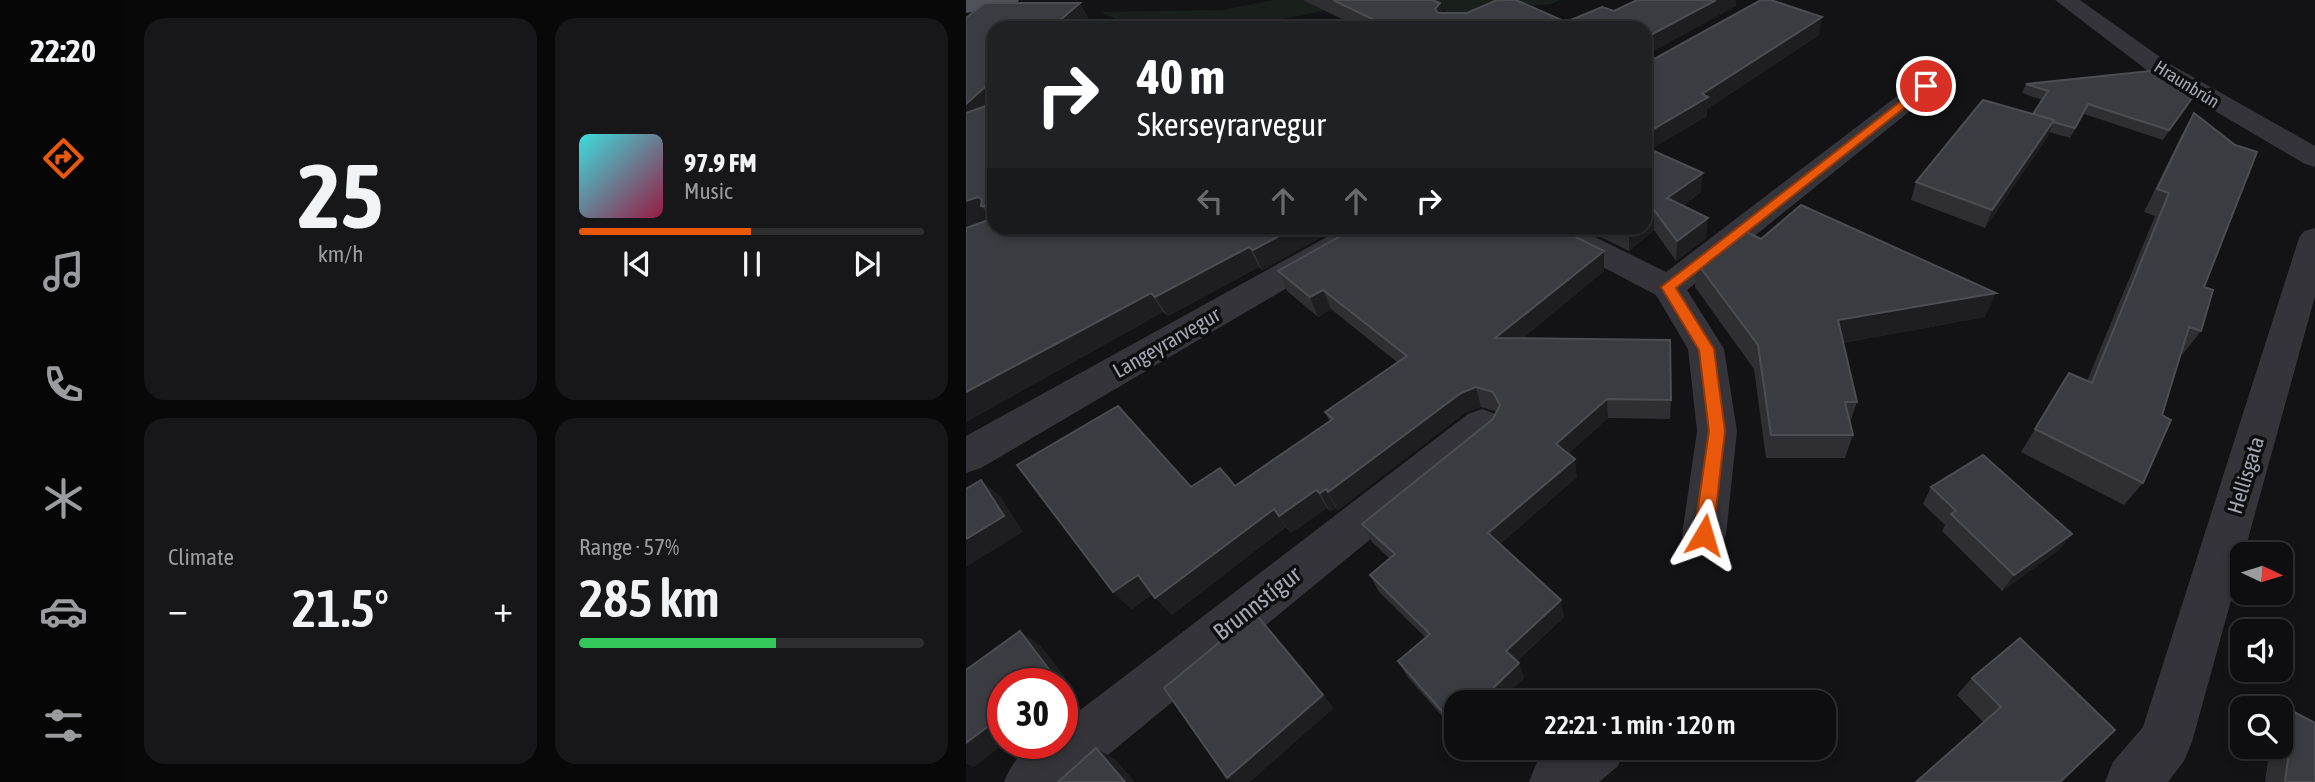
<!DOCTYPE html>
<html lang="en">
<head>
<meta charset="utf-8">
<style>
  :root { --surface:#0e0e10; --page:#171719; --text:#f1f3f6; --muted:#9b9c9f; --line:#2e2e30; --accent:#ea580c }
  body { margin:0; font-family:"Asap Condensed",sans-serif; background:var(--page); color:var(--text); height:100vh; display:flex; flex-direction:column; font-size:26px; white-space:nowrap }
  * { box-sizing:border-box; margin:0 }
  p { font-size:23px; color:var(--muted) }
  .icon { flex:none; width:38px; height:38px; fill:none; stroke:currentColor; stroke-width:2; stroke-linecap:round; stroke-linejoin:round }
  .map { position:relative; flex:1; overflow:hidden }
  .details { display:flex; flex-direction:column; gap:18px; padding:18px; background:#080809; width:840px }
  .details>* { flex:none }
  .hud { position:absolute; left:21px; top:21px; width:665px; height:214px; border-radius:21px; box-shadow:0 4px 10px #0003,0 0 0 2px var(--line); background:#202124; color:#fff; overflow:hidden }
  .needle { width:46px; rotate:94deg }
  .controls { position:absolute; left:1264px; top:542px; display:grid; gap:14px }
  .controls a { display:grid; place-items:center; width:63px; height:63px; border-radius:14px; background:var(--surface); box-shadow:0 4px 10px #0003,0 0 0 2px var(--line); font-size:35px }
  .speed { position:absolute; left:21px; top:668px; display:flex; gap:14px; font-size:35px; font-weight:700; text-align:center }
  .speed>* { display:grid; place-content:center; width:91px; height:91px; border-radius:50%; background:var(--surface); box-shadow:0 4px 10px #0003,0 0 0 2px var(--line); line-height:1 }
  .speed .limit { border:10px solid #d22; background:#fff; color:#111 }
  .pin { position:absolute; display:grid; place-items:center; width:60px; height:60px; color:#fff; margin:-30px; border:4px solid #fff; border-radius:50%; box-shadow:0 2px 7px #0007 }
  .me { position:absolute; width:77px; margin:-38px; rotate:7deg; stroke-linejoin:round; filter:drop-shadow(0 0 5px #0008) }
  .turn { display:flex; align-items:center; gap:24px; height:147px; padding:0 35px; font-size:32px }
  .turn .icon { width:91px; height:91px; stroke-width:2.5 }
  .turn b { display:block; font-size:49px; line-height:60px }
  .lanes { display:flex; align-items:center; height:66px; padding:0 35px; background:#0003; justify-content:center; gap:35px; direction:ltr }
  .lanes .off { opacity:.35 }
  .big { font-size:52px; font-weight:600; line-height:1.1 }
  .details .tile { flex:1; display:flex; flex-direction:column; justify-content:center; gap:10px; min-width:0; padding:0 24px; border-radius:21px; background:var(--page) }
  .details .dial { align-items:center; gap:0 }
  .dial b { font-size:91px; line-height:1 }
  .song { display:flex; align-items:center; gap:21px }
  .cover { width:84px; height:84px; border-radius:10px; background:linear-gradient(135deg,hsl(180 70% 55%),hsl(340 70% 35%)) }
  .played { height:7px; border-radius:4px; background:linear-gradient(90deg,var(--accent) 50%,var(--line) 50%) }
  .keys { display:flex; justify-content:space-around; direction:ltr }
  .heat { display:flex; justify-content:space-between; align-items:center; font-size:38px; direction:ltr }
  .charge { height:10px; border-radius:5px; background:linear-gradient(90deg,#34c759 57%,var(--line) 0) }
  .details .tiles { flex:1; display:grid; gap:18px; grid-template-columns:repeat(2,1fr) }
  .trip { position:absolute; left:478px; top:690px; width:392px; height:70px; border-radius:21px; background:var(--surface); box-shadow:0 4px 10px #0003,0 0 0 2px var(--line); font-weight:600; line-height:70px; text-align:center }
  main { display:flex; flex:1; min-height:0 }
  .tabs { display:flex; flex-direction:column; width:126px; justify-content:space-around; align-items:center; background:#060606; color:var(--muted) }
  .tabs .icon { width:49px; height:49px }
  .tabs .on { color:var(--accent) }
  .tabs b { font-size:32px; color:var(--text) }
  .map>svg:first-child { display:block }
  .green { fill:#191f1a }
  .lines { fill:none; stroke-linecap:round; stroke-linejoin:round }
  .minor { fill:#34343a; fill-rule:evenodd }
  .major { fill:#505159; fill-rule:evenodd }
  .wall { fill:#2f2f33 }
  .shaded-wall { fill:#1e1e21 }
  .building { fill:#3b3c41; stroke:#4c4d53; stroke-width:2 }
  .route { fill:#ea580c; stroke:#983908; stroke-width:2 }
  .labels { text-anchor:middle; dominant-baseline:central; stroke-width:7; stroke-linejoin:round; paint-order:stroke }
  .far-street-label { font-size:18px; fill:#a4a8b5; stroke:#0e0e10 }
  .street-label { font-size:21px; fill:#a4a8b5; stroke:#0e0e10 }
  .near-street-label { font-size:24px; fill:#a4a8b5; stroke:#0e0e10 }
</style>
</head>
<body>
<main>
<nav class="tabs">
<b>22:20</b>
<svg class="icon on" aria-label="directions" viewBox="0 0 24 24"><path d="M12 3l9 9-9 9-9-9zM9 14v-3h6M13 9l2 2-2 2"/></svg>
<svg class="icon" aria-label="music" viewBox="0 0 24 24"><path d="M9 18V5l10-2v13"/><circle cx="6" cy="18" r="3"/><circle cx="16" cy="16" r="3"/></svg>
<svg class="icon" aria-label="phone" viewBox="0 0 24 24"><path d="M5 4h4l2 5-3 2q2 4 5 5l2-3 5 2v4C11 20 4 13 5 4z"/></svg>
<svg class="icon" aria-label="climate" viewBox="0 0 24 24"><path d="M12 3v18M4 7l16 10M4 17L20 7"/></svg>
<svg class="icon" aria-label="car" viewBox="0 0 24 24"><path d="M5 17H2v-5l4-1 3-4h7l3 4 3 1v5h-3M9 17h6M6 11h13"/><circle cx="7" cy="17" r="2"/><circle cx="17" cy="17" r="2"/></svg>
<svg class="icon" aria-label="filters" viewBox="0 0 24 24"><path d="M4 7h16M4 17h16"/><circle cx="9" cy="7" r="2"/><circle cx="15" cy="17" r="2"/></svg>
</nav>
<section class="details">
<div class="tiles">
<div class="tile dial"><b>25</b><p>km/h</p></div>
<div class="tile">
<div class="song"><i class="cover"></i><div><b>97.9 FM</b><p>Music</p></div></div>
<div class="played"></div>
<div class="keys"><svg class="icon" aria-label="previous" viewBox="0 0 24 24"><path d="M18 5L8 12l10 7zM5 5v14"/></svg><svg class="icon" aria-label="pause" viewBox="0 0 24 24"><path d="M8 5v14M16 5v14"/></svg><svg class="icon" aria-label="next" viewBox="0 0 24 24"><path d="M6 5l10 7-10 7zM19 5v14"/></svg></div>
</div>
<div class="tile"><p>Climate</p>
<div class="heat"><a>−</a><b class="big">21.5°</b><a>+</a></div>
</div>
<div class="tile"><p>Range · 57%</p><b class="big">285 km</b><div class="charge"></div></div>
</div>
</section>
<div class="map">
<svg width="1349" height="782" viewBox="0 0 1349 782">
  <rect width="100%" height="100%" fill="#131315"/>
  <g class="green">
    <polygon points="308,0 410,0 274,28 169,28 135,12 256,10"/>
    <polygon points="449,0 594,0 585,4 487,14"/>
  </g>
  <g class="lines">
    <g class="minor">
      <polygon points="1089,0 1114,0 1204,64 1349,146 1349,167 1339,164 1186,74"/>
      <polygon points="960,78 969,81 973,86 969,91 721,290 758,349 771,431 760,535 754,549 738,555 722,549 716,535 731,431 722,349 690,295 576,235 571,228 611,228 700,272 951,81"/>
      <polygon points="377,228 416,228 411,235 15,468 0,473 0,436"/>
      <polygon points="1349,228 1349,296 1226,742 1218,761 1202,782 1139,782 1147,762 1177,727 1333,238 1338,231"/>
      <path d="M 516,409 L 530,414 L 536,425 L 530,436 L 109,782 L 38,782 C 51,751 63,744 96,744 L 96,724 L 502,414 Z"/>
      <polygon points="590,747 660,747 652,766 633,782 563,782 571,762"/>
    </g>
    <polygon class="major" points="0,0 53,0 50,5 0,13"/>
  </g>
  <g class="wall">
    <polygon points="337,0 466,0 474,3 476,13 600,22 648,11 671,0 770,0 770,6 679,28 394,28"/>
    <polygon points="19,3 114,3 123,20 114,28 28,28 28,228 372,228 296,270 293,267 202,316 197,312 0,422 0,228 26,219 25,217 0,227 0,18"/>
    <polygon points="853,35 741,109 741,116 685,149 735,192 717,206 740,238 710,261 688,230 663,251 616,228 679,228 680,60"/>
    <polygon points="1060,84 1231,91 1226,100 1197,140 1118,114 1104,138 1083,132 1081,138 1019,228 945,200 950,182 1067,114 1076,100 1056,93"/>
    <polygon points="1228,113 1238,287 1235,331 1217,354 1215,353 1196,415 1177,483 1158,505 1055,452 1103,373 1121,381 1189,216 1178,212 1215,136"/>
    <polygon points="795,239 1019,317 877,343 891,402 884,423 887,435 879,458 800,458 788,369 729,287 731,263"/>
    <polygon points="312,271 638,271 556,339 705,400 704,419 642,418 602,454 611,477 534,544 598,617 551,661 558,678 533,702 490,702 490,732 441,676 432,661 460,638 413,592 404,575 424,559 406,542 396,524 527,419 531,412 515,407 500,412 372,510 370,508 364,511 361,508 325,533 320,527 206,615 186,594 166,609 147,592 225,487 269,486 364,422 359,412 431,362 365,309 352,317 321,291"/>
    <polygon points="965,487 1106,534 1093,550 1036,591 976,531 979,525 957,504"/>
    <polygon points="1054,638 1094,782 1018,723 991,695 1006,678"/>
    <polygon points="1328,712 1349,782 1299,782 1304,747 1314,747 1314,720"/>
  </g>
  <g class="shaded-wall">
    <polygon points="750,0 770,0 770,6 679,56 679,38"/>
    <polygon points="114,3 123,20 114,28 85,28"/>
    <polygon points="474,3 477,20 469,9"/>
    <polygon points="856,17 853,35 741,109 741,116 679,153 679,134 736,94"/>
    <polygon points="28,79 28,109 0,136 0,104"/>
    <polygon points="1231,91 1226,100 1197,140 1203,130"/>
    <polygon points="1088,120 1081,138 1019,228 1026,210"/>
    <polygon points="737,173 735,192 701,218 701,198"/>
    <polygon points="12,197 19,206 15,206 25,217 0,227 0,201"/>
    <polygon points="688,210 688,230 663,251 663,231 667,228 679,228 679,218"/>
    <polygon points="742,218 740,238 710,261 711,241"/>
    <polygon points="328,228 372,228 296,270 287,250"/>
    <polygon points="283,247 293,267 202,316 189,297"/>
    <polygon points="638,251 638,271 533,358 529,338"/>
    <polygon points="357,290 365,309 352,317 344,297"/>
    <polygon points="185,293 197,312 0,422 0,392"/>
    <polygon points="1030,293 1019,317 866,345 872,320"/>
    <polygon points="510,387 515,407 500,412 372,510 362,492 495,393"/>
    <polygon points="641,399 642,418 592,463 590,444"/>
    <polygon points="609,459 611,477 527,550 522,533"/>
    <polygon points="15,480 35,497 57,532 0,567 0,539"/>
    <polygon points="360,489 370,508 364,511 354,493"/>
    <polygon points="350,490 361,508 325,533 313,516"/>
    <polygon points="308,509 320,527 206,615 189,598"/>
    <polygon points="1106,534 1093,550 1036,591 1048,575"/>
    <polygon points="172,575 189,591 166,609 147,592"/>
    <polygon points="595,600 598,617 545,666 540,651"/>
    <polygon points="289,613 368,708 284,782 267,782 261,778"/>
    <polygon points="54,631 75,646 109,690 96,699 96,684 78,684"/>
    <polygon points="553,663 558,678 533,702 513,702"/>
    <polygon points="37,715 37,744 38,744 8,767 0,764 0,743"/>
    <polygon points="130,748 150,760 169,782 159,782"/>
  </g>
  <g class="building">
    <polygon points="367,0 466,0 474,3 469,9 472,13 501,13 531,0 550,0 600,22 636,7 648,11 671,0 750,0 679,38 679,28 425,28"/>
    <polygon points="795,0 805,0 856,17 736,94 742,97 679,134 679,60 690,58"/>
    <polygon points="19,3 114,3 85,28 28,28 28,79 0,104 0,18"/>
    <polygon points="1194,70 1231,91 1203,130 1122,104 1109,128 1087,122 1088,120 1067,114 1082,91 1060,84"/>
    <polygon points="1017,100 1088,120 1026,210 950,182"/>
    <polygon points="28,103 28,207 15,206 16,199 12,197 0,201 0,113"/>
    <polygon points="1228,113 1269,145 1291,152 1238,287 1247,290 1235,331 1223,327 1196,415 1205,420 1177,483 1069,429 1103,373 1126,383 1203,193 1191,189"/>
    <polygon points="679,147 737,173 701,198 742,218 711,241 688,210 679,218"/>
    <polygon points="835,205 1030,293 872,320 891,402 879,402 887,435 805,435 792,345 731,263 774,229 795,239"/>
    <polygon points="28,218 28,228 328,228 287,250 283,247 189,297 185,293 0,392 0,228"/>
    <polygon points="389,228 592,228 638,251 529,338 704,340 705,400 641,399 590,444 609,459 522,533 595,600 540,651 553,663 513,702 490,702 490,723 488,725 432,661 464,634 404,575 429,554 396,524 527,419 534,405 527,392 510,387 495,393 362,492 360,489 354,493 350,490 313,516 308,509 189,598 172,575 147,592 51,465 152,406 225,487 254,468 269,486 367,419 359,412 441,356 357,290 344,297 312,271"/>
    <polygon points="655,228 667,228 663,231"/>
    <polygon points="1017,455 1106,534 1048,575 985,514 990,511 965,487"/>
    <polygon points="15,480 38,516 0,539 0,489"/>
    <polygon points="289,613 357,695 261,778 198,688"/>
    <polygon points="54,631 88,676 78,684 37,684 37,715 0,743 0,670"/>
    <polygon points="1054,638 1149,730 1094,782 950,782 1035,707 1006,678"/>
    <polygon points="1328,712 1349,723 1349,782 1319,782"/>
    <polygon points="130,748 159,782 92,782"/>
  </g>
  <polygon class="route" points="957,84 966,86 710,288 748,349 759,431 747,535 744,540 738,543 731,540 728,535 743,431 733,350 695,287"/>
  <g class="labels">
    <g class="far-street-label">
      <text transform="translate(1221 84) rotate(32)">Hraunbrún</text>
    </g>
    <g class="street-label">
      <text transform="translate(200 342) rotate(-30)">Langeyrarvegur</text>
      <text transform="translate(1279 475) rotate(-73)">Hellisgata</text>
    </g>
    <g class="near-street-label">
      <text transform="translate(291 603) rotate(-38)">Brunnstígur</text>
    </g>
  </g>
</svg>
<div class="controls">
<a><svg class="needle" viewBox="-14 -14 28 28"><path d="M0-13l5 13h-10z" fill="#e53935"/><path d="M0 13l5-13h-10z" fill="#9b9c9f"/></svg></a>
<a><svg class="icon" aria-label="sound" viewBox="0 0 24 24"><path d="M4 9h4l5-4v14l-5-4H4zM17 9q2 3 0 6"/></svg></a>
<a><svg class="icon" aria-label="search" viewBox="0 0 24 24"><circle cx="10" cy="10" r="6"/><path d="M15 15l6 6"/></svg></a>
</div>
<div class="speed"><div class="limit">30</div></div>
<div class="pin" style="left:960px;top:86px;background:#d93025"><svg class="icon" aria-label="arrive" viewBox="0 0 24 24"><path d="M6 21V4h12l-3 4 3 4H6"/></svg></div>
<svg class="me" style="left:738px;top:535px" viewBox="-20 -20 40 40"><path d="M0-17L14 15 0 8-14 15z" fill="#ea580c" stroke="#fff" stroke-width="4"/></svg>
<div class="trip">22:21 · 1 min · 120 m</div>
<div class="hud">
<div class="turn"><svg class="icon" aria-label="right" viewBox="0 0 24 24"><path d="M7 20v-9h11M14 6l5 5-5 5"/></svg><div><b>40 m</b>Skerseyrarvegur</div></div>
<div class="lanes"><svg class="icon off" aria-label="left" viewBox="0 0 24 24"><path d="M17 20v-9H6M10 6l-5 5 5 5"/></svg><svg class="icon off" aria-label="ahead" viewBox="0 0 24 24"><path d="M12 20V5M6 11l6-6 6 6"/></svg><svg class="icon off" aria-label="ahead" viewBox="0 0 24 24"><path d="M12 20V5M6 11l6-6 6 6"/></svg><svg class="icon" aria-label="right" viewBox="0 0 24 24"><path d="M7 20v-9h11M14 6l5 5-5 5"/></svg></div>
</div>
</div>
</main>
</body>
</html>
